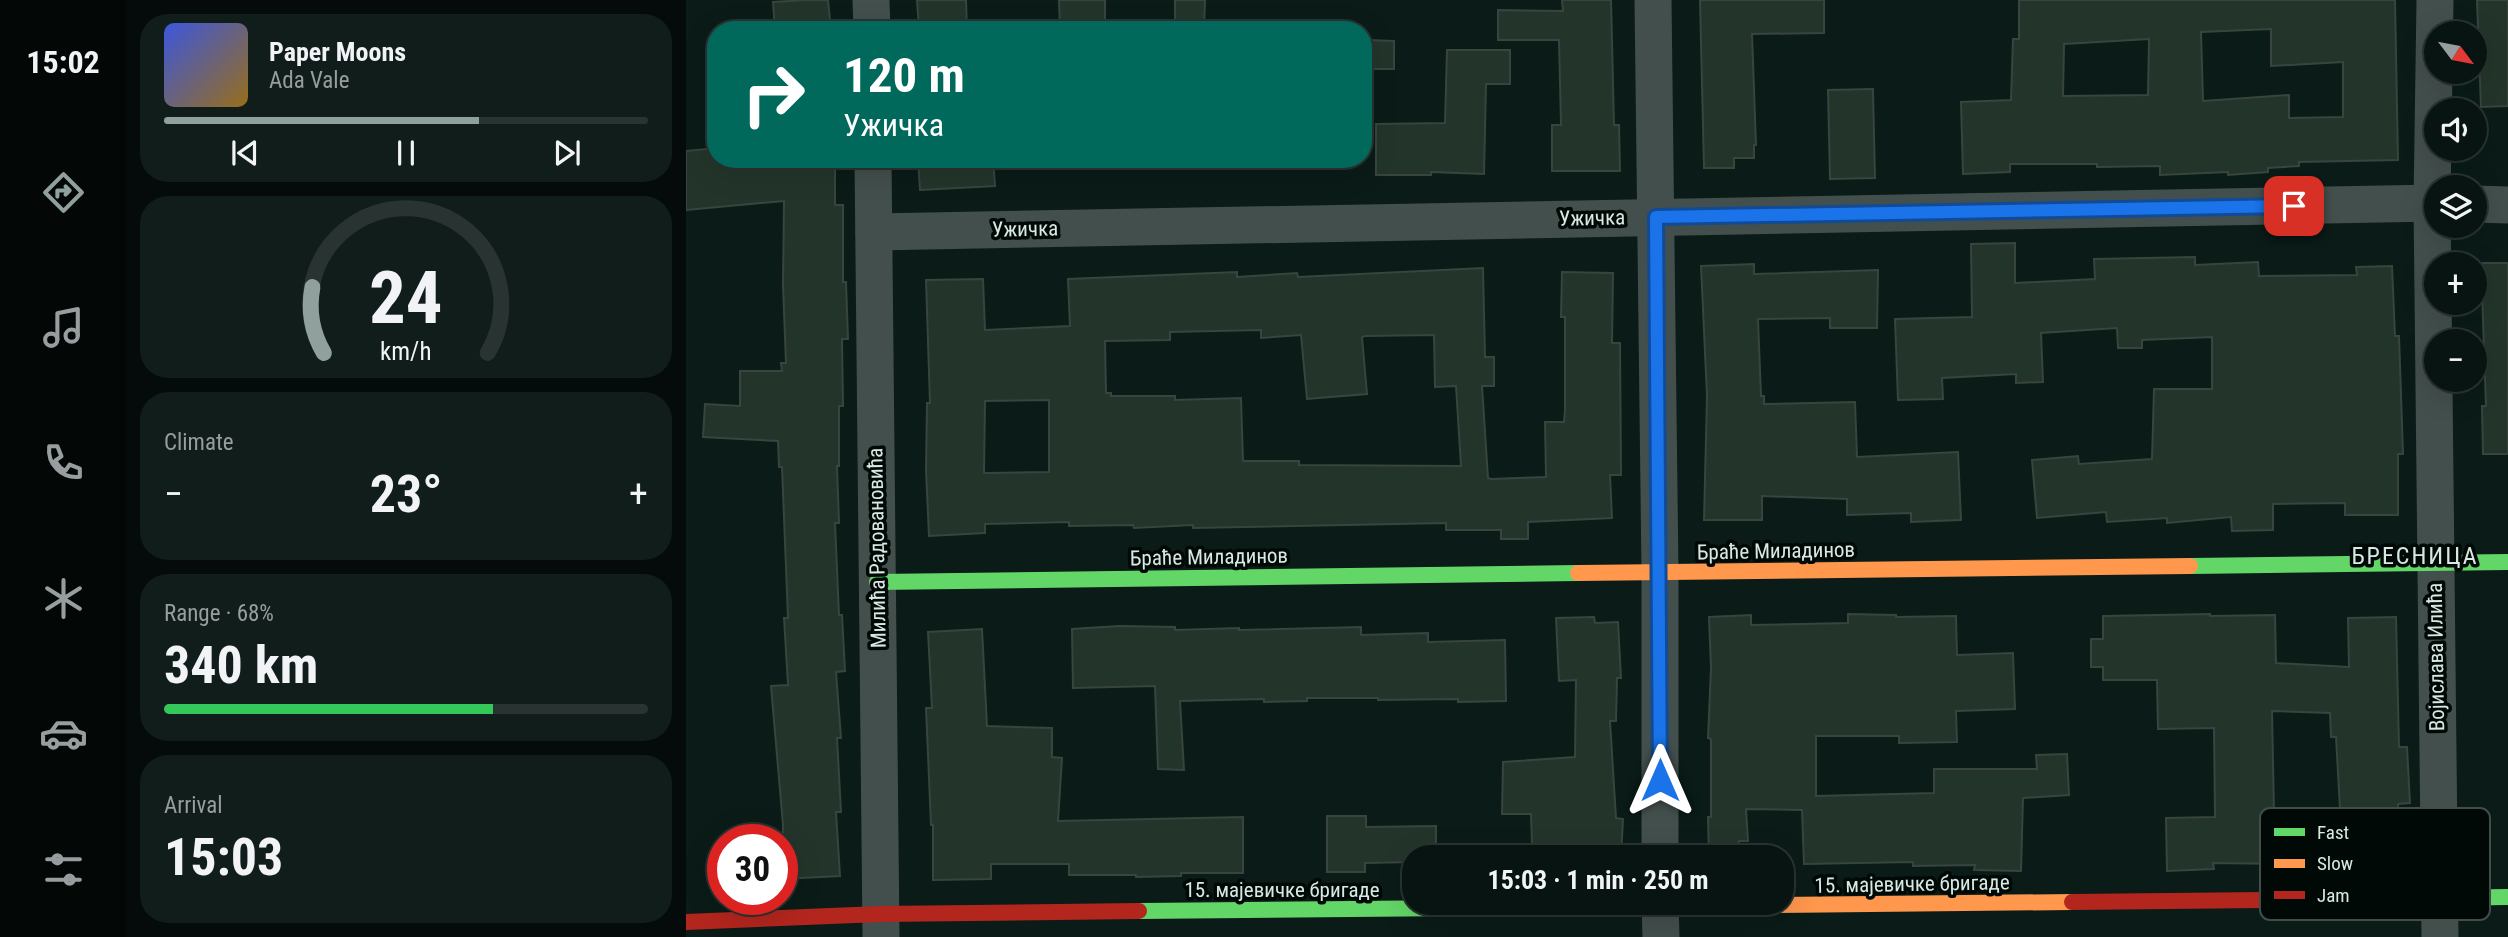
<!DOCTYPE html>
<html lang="en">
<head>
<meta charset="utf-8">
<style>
  :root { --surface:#081412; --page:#111d1b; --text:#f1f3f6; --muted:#989e9f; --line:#293332; --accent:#90a19d }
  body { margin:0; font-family:"Roboto Condensed",sans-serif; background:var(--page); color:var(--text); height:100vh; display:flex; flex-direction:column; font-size:26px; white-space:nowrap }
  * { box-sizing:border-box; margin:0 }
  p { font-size:23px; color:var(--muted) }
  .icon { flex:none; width:38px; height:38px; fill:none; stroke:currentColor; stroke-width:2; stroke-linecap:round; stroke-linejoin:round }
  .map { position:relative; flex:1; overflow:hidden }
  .details { display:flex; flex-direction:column; gap:14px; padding:14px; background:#040b0a; width:560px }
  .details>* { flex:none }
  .guide { position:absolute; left:21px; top:21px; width:665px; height:147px; border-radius:28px; box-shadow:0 7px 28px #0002,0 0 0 2px var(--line); background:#00695c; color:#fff; overflow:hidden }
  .needle { width:46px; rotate:122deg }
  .fabs { position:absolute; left:1738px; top:21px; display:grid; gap:14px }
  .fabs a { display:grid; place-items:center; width:63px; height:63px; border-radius:50%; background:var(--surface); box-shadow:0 7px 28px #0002,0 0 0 2px var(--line); font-size:35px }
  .speed { position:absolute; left:21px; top:824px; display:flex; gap:14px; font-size:35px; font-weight:700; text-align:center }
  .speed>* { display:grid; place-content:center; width:91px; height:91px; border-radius:50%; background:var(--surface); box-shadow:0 7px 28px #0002,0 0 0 2px var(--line); line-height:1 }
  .speed .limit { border:10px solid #d22; background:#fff; color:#111 }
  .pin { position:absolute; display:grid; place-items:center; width:60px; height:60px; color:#fff; margin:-30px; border-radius:14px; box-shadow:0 4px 10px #0006 }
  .me { position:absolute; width:77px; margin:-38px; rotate:0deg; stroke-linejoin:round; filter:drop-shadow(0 0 5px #0008) }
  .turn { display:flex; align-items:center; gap:24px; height:147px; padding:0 21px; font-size:32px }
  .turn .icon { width:91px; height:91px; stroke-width:2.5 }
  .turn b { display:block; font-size:49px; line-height:60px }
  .big { font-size:52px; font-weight:700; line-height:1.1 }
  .details .tile { flex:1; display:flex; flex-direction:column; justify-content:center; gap:10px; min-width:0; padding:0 24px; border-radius:28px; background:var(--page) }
  .details .dial { align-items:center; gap:0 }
  .dial svg { height:182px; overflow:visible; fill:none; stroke:var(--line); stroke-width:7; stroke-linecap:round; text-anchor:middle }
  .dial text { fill:var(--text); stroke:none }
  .song { display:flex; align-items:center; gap:21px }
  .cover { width:84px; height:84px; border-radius:10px; background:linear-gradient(135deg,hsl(230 70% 55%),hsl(40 70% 35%)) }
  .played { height:7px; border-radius:4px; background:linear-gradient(90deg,var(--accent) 65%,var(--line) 65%) }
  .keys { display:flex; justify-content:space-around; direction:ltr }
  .heat { display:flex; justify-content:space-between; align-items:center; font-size:38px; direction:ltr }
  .charge { height:10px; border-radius:5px; background:linear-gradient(90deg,#34c759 68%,var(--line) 0) }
  .trip { position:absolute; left:716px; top:845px; width:392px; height:70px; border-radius:28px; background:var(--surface); box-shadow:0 7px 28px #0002,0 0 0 2px var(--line); font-weight:700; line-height:70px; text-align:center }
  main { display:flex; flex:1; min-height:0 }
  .dock { display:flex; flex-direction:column; width:126px; justify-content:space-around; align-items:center; background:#030807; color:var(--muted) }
  .dock .icon { width:49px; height:49px }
  .dock .selected { color:var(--accent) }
  .dock b { font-size:32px; color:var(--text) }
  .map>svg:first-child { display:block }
  .building { fill:#23352a; stroke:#39443f; stroke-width:2; fill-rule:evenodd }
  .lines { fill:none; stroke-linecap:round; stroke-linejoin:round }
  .street { stroke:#434f4c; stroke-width:37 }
  .fast { stroke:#63d668; stroke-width:16 }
  .slow { stroke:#ff974d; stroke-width:16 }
  .jam { stroke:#b3261e; stroke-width:16 }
  .route-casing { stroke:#114b97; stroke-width:18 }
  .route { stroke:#1a73e8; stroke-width:12 }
  .labels { text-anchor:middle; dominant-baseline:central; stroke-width:7; stroke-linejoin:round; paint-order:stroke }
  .street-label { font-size:21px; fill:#d8e9e4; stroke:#010907 }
  .quarter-label { font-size:24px; letter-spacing:2px; fill:#d8e9e4; stroke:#010907 }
  .key { fill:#010907; stroke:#424c49; stroke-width:2 }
  .key-label { font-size:19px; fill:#d8e9e4 }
</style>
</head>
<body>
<main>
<nav class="dock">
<b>15:02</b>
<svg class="icon selected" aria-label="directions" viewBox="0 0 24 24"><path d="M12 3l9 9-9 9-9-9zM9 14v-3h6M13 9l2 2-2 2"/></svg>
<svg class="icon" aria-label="music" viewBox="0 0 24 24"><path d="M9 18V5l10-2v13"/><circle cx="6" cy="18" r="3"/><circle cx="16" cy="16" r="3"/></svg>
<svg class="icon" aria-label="phone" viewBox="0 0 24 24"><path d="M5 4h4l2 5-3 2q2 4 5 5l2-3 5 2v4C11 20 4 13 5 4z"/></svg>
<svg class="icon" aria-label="climate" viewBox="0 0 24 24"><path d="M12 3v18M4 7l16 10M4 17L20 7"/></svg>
<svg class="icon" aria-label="car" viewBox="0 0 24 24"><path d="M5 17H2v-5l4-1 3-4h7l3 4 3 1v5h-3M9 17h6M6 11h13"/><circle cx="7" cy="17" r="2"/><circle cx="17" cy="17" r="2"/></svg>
<svg class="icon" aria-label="filters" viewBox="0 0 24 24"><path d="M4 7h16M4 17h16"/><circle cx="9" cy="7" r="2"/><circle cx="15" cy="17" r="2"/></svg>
</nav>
<section class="details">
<div class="tile">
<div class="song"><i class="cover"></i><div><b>Paper Moons</b><p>Ada Vale</p></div></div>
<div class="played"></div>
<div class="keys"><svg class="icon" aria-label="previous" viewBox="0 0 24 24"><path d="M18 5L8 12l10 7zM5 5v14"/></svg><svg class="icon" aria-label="pause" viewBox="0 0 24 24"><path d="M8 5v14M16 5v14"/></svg><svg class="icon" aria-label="next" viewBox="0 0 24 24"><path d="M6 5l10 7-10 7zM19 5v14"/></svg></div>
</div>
<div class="tile dial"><svg viewBox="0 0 100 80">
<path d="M14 69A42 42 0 1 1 86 69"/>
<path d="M14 69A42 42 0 0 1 9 40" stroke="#90a19d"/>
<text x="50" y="56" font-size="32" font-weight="700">24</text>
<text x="50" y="72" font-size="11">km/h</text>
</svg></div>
<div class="tile"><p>Climate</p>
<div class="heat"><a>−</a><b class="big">23°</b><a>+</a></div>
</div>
<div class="tile"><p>Range · 68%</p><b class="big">340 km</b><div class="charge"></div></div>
<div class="tile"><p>Arrival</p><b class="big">15:03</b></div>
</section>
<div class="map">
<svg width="1822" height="937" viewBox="0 0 1822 937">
  <rect width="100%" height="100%" fill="#0a1b18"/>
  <g class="building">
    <polygon points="119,0 142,0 145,30 89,30 87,2"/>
    <polygon points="231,0 280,0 281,30 233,30"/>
    <polygon points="373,0 419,0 419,30 374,30"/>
    <polygon points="489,0 519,0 518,30 489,30"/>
    <polygon points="876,0 925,0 928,125 933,125 934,171 866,171 866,125 875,125 873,40 812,40 812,10 877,11"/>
    <polygon points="1014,0 1138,0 1138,33 1066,34 1070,145 1068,145 1068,158 1048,158 1048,168 1018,168"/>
    <path d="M 1333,0 L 1709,0 L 1712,160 L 1613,162 L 1613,166 L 1582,168 L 1582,172 L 1542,175 L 1542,172 L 1474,175 L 1474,166 L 1411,167 L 1411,164 L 1324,164 L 1324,172 L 1277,174 L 1275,102 L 1325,100 L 1327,39 L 1333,39 ZM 1585,29 L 1585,66 L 1657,62 L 1657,117 L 1603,118 L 1603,95 L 1517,101 L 1515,32 ZM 1463,39 L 1462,95 L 1377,96 L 1378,44 Z"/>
    <polygon points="1791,0 1822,0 1822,106 1795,107"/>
    <polygon points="682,40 708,41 708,69 682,69"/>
    <polygon points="761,50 824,50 824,84 800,84 798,174 745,172 745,175 690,175 690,124 759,123"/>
    <polygon points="1187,89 1189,178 1144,179 1142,90"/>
    <polygon points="30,148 30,159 149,159 149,205 157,205 157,282 160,282 162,339 156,339 157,406 153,406 153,466 151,466 153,523 149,523 153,615 156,615 159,671 150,672 155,738 151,738 155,812 150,812 154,876 96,879 97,825 85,686 102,685 98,618 102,618 96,467 93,467 92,441 17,437 19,404 54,406 54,371 96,371 95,363 100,363 97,285 98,201 0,210 0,151"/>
    <polygon points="232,159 307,159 309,186 234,190"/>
    <polygon points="1329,243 1329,283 1409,279 1408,259 1509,257 1509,265 1572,262 1573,276 1671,275 1670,267 1706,266 1709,336 1713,336 1717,454 1712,454 1712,515 1659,515 1659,503 1587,504 1587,530 1546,531 1545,517 1481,523 1481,518 1421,522 1420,512 1351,518 1346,460 1392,456 1393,464 1466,459 1468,389 1526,389 1526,337 1456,340 1456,348 1432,348 1431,328 1355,333 1357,382 1330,383 1330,374 1256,378 1257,399 1212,400 1209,319 1286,317 1285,244"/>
    <polygon points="1795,263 1822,263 1822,454 1797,454 1796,406 1800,406"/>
    <polygon points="1068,264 1068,274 1192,270 1191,328 1144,328 1144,318 1072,319 1075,396 1078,396 1078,404 1169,402 1171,457 1272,452 1275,520 1225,522 1225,513 1161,515 1161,499 1076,496 1076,520 1018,520 1021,396 1015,266"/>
    <path d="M 797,268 L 799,357 L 808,357 L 808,386 L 796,386 L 802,478 L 805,479 L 860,477 L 859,422 L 878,422 L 879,409 L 879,317 L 875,317 L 876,272 L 927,273 L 926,343 L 934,343 L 935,475 L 924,475 L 926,518 L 842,522 L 842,539 L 815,539 L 815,530 L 760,530 L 760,523 L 507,528 L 507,525 L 448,528 L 447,525 L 383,526 L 383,522 L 299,524 L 299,533 L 243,536 L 240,470 L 241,403 L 244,403 L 240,280 L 297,279 L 299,330 L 384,326 L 382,279 L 551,272 L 551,277 L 611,273 L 612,277 ZM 575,330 L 575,338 L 615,335 L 621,399 L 681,394 L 676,337 L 679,336 L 748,335 L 749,387 L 770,386 L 775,466 L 613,465 L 613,461 L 557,461 L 555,398 L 489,400 L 489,396 L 425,396 L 425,393 L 420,393 L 419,341 L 484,340 L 484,332 ZM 363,400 L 363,472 L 298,473 L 299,401 Z"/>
    <polygon points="1162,614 1210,615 1210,617 1270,616 1271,655 1327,653 1329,709 1270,711 1271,742 1213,743 1213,736 1130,736 1130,796 1248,793 1248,769 1351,769 1350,755 1381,754 1383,795 1337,798 1335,871 1288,870 1289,865 1227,866 1227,862 1118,864 1116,810 1060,809 1062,841 1053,841 1053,858 1023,858 1022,817 1025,817 1025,739 1022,738 1025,668 1023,617 1065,615 1065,625 1162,623"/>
    <path d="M 1524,614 L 1524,616 L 1589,615 L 1590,663 L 1663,667 L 1662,618 L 1710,617 L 1713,747 L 1721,747 L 1724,803 L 1712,804 L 1713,857 L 1685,857 L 1685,841 L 1629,841 L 1630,866 L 1600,867 L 1600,864 L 1527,863 L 1528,869 L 1481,871 L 1480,818 L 1529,817 L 1528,728 L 1472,729 L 1471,680 L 1417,680 L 1417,667 L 1405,667 L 1405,639 L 1417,639 L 1417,616 ZM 1586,711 L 1644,713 L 1645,737 L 1650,737 L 1654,809 L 1588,812 Z"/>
    <polygon points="908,617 909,623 932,622 935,678 931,678 930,721 924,721 930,818 937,819 935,858 899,858 900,844 846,845 845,814 816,814 817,762 889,757 890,680 873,681 870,618"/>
    <polygon points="433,626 489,627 489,630 553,628 553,630 675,627 675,635 742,633 742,642 819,640 820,701 772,702 772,699 692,700 692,698 621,698 621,701 578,702 578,699 494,701 498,770 472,769 469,686 387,688 386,629"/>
    <polygon points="296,629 301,726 366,728 366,757 376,758 372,821 557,817 557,873 495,873 495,876 450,877 450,875 383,875 383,864 305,864 305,879 247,880 247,825 245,825 240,708 246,708 242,632"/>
    <polygon points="641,816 680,816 680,827 750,826 750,858 728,858 728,862 679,863 679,872 641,872"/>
  </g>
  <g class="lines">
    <g class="street">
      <polyline points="185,0 186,30"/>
      <polyline points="967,0 974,573 974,858"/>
      <polyline points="1749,0 1746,203 1754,937"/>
      <polyline points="187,159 195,937"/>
      <polyline points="1788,204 1822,205"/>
      <polyline points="188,232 1750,203"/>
      <polyline points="974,903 975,937"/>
    </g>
    <g class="fast">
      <polyline points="1504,566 1822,562"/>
      <polyline points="191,582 892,573"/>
      <polyline points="1669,899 1822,897"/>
      <polyline points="453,911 774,908"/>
    </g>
    <g class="slow">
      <polyline points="892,573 1504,566"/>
      <polyline points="774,908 1386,902"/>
    </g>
    <g class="jam">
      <polyline points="1386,902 1669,899"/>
      <polyline points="0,922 194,914 453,911"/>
    </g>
  </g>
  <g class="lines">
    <defs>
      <polyline id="route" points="974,780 970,217 1608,206"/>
    </defs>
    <use href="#route" class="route-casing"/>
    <use href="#route" class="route"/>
  </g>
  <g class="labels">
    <g class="street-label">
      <text transform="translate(906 218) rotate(-1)">Ужичка</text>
      <text transform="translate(339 229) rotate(-1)">Ужичка</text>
      <text transform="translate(191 548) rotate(-91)">Милића Радовановића</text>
      <text transform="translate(1090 551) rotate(-1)">Браће Миладинов</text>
      <text transform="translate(523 557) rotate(-1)">Браће Миладинов</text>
      <text transform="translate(1750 657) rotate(-91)">Војислава Илића</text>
      <text transform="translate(1226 884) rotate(-1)">15. мајевичке бригаде</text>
      <text x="596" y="890">15. мајевичке бригаде</text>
    </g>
    <g class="quarter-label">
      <text x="1729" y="556">БРЕСНИЦА</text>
    </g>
  </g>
  <rect x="1574" y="808" width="230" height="112" rx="10" class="key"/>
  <rect x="1588" y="828" width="31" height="8" fill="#63d668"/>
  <rect x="1588" y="859" width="31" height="9" fill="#ff974d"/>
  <rect x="1588" y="891" width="31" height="8" fill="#b3261e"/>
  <g class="key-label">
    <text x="1631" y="839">Fast</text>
    <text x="1631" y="870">Slow</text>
    <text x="1631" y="902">Jam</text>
  </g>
</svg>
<div class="fabs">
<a><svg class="needle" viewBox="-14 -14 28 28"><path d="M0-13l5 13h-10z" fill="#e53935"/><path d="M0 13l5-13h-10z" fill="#989e9f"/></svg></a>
<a><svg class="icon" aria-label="sound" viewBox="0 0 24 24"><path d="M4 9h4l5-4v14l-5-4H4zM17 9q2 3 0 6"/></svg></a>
<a><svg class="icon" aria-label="layers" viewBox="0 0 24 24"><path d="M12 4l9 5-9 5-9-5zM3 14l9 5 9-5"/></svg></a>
<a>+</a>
<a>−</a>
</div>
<div class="speed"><div class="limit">30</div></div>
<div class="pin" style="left:1608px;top:206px;background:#d93025"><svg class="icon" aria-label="arrive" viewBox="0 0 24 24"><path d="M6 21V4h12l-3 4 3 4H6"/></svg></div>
<svg class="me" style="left:974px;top:780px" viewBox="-20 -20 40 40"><path d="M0-17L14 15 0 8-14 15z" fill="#1a73e8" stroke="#fff" stroke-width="4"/></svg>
<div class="trip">15:03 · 1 min · 250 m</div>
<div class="guide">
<div class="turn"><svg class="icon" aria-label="right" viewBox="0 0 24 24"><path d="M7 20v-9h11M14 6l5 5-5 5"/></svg><div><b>120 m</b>Ужичка</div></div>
</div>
</div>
</main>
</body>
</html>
